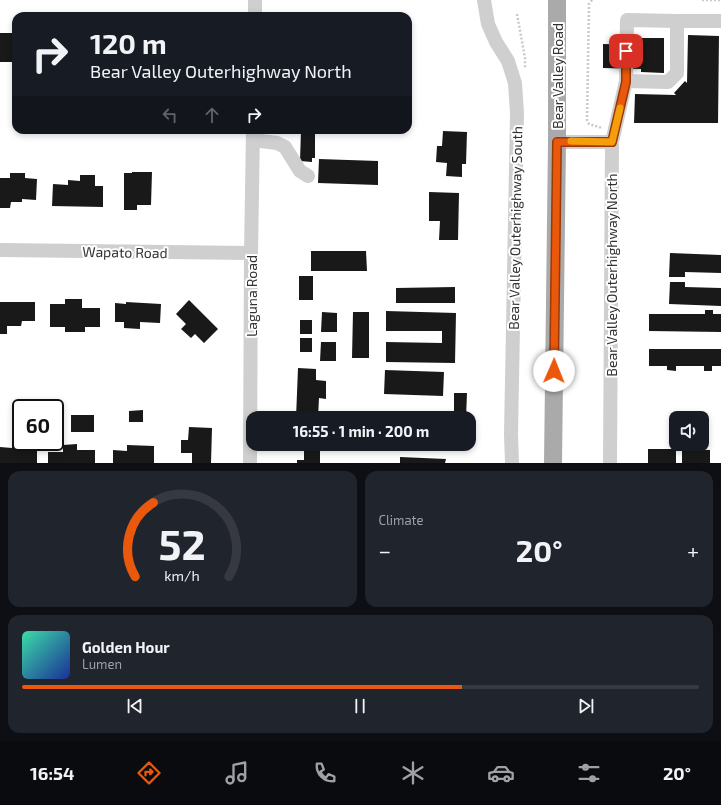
<!DOCTYPE html>
<html lang="en">
<head>
<meta charset="utf-8">
<style>
  :root { --surface:#171b24; --page:#20242c; --text:#f1f3f6; --muted:#9ea1a6; --line:#363941; --accent:#ea580c }
  body { margin:0; font-family:"Exo 2",sans-serif; background:var(--page); color:var(--text); height:100vh; display:flex; flex-direction:column; font-size:15px; white-space:nowrap }
  * { box-sizing:border-box; margin:0 }
  p { font-size:13px; color:var(--muted) }
  .icon { flex:none; width:22px; height:22px; fill:none; stroke:currentColor; stroke-width:2; stroke-linecap:round; stroke-linejoin:round }
  .map { position:relative; height:463px; overflow:hidden }
  .details { display:flex; flex-direction:column; gap:8px; padding:8px; background:#0d0f14; flex:1 }
  .details>* { flex:none }
  .hud { position:absolute; left:12px; top:12px; width:400px; height:122px; border-radius:12px; box-shadow:0 2px 6px #0003; background:#171b24; color:var(--text); overflow:hidden }
  .tools { position:absolute; left:669px; top:411px; display:grid; gap:8px }
  .tools a { display:grid; place-items:center; width:40px; height:40px; border-radius:8px; background:var(--surface); box-shadow:0 2px 6px #0003; font-size:20px }
  .speed { position:absolute; left:12px; top:399px; display:flex; gap:8px; font-size:20px; font-weight:700; text-align:center }
  .speed>* { display:grid; place-content:center; width:52px; height:52px; border-radius:50%; background:var(--surface); box-shadow:0 2px 6px #0003; line-height:1 }
  .speed .limit { border:2px solid #111; border-radius:6px; background:#fff; color:#111 }
  .pin { position:absolute; display:grid; place-items:center; width:34px; height:34px; color:#fff; margin:-17px; border-radius:8px; box-shadow:0 2px 6px #0006 }
  .me { position:absolute; width:44px; margin:-22px; rotate:1deg; stroke-linejoin:round; filter:drop-shadow(0 0 3px #0008) }
  .turn { display:flex; align-items:center; gap:14px; height:84px; padding:0 12px; font-size:18px }
  .turn .icon { width:52px; height:52px; stroke-width:2.5 }
  .turn b { display:block; font-size:28px; line-height:34px }
  .lanes { display:flex; align-items:center; height:38px; padding:0 12px; background:#0003; justify-content:center; gap:20px; direction:ltr }
  .lanes .off { opacity:.35 }
  .big { font-size:30px; font-weight:700; line-height:1.1 }
  .details .tile { flex:1; display:flex; flex-direction:column; justify-content:center; gap:6px; min-width:0; padding:0 14px; border-radius:12px; background:var(--page) }
  .details .dial { align-items:center; gap:0 }
  .dial svg { height:104px; overflow:visible; fill:none; stroke:var(--line); stroke-width:7; stroke-linecap:round; text-anchor:middle }
  .dial text { fill:var(--text); stroke:none }
  .song { display:flex; align-items:center; gap:12px }
  .cover { width:48px; height:48px; border-radius:6px; background:linear-gradient(135deg,hsl(160 70% 55%),hsl(230 70% 35%)) }
  .played { height:4px; border-radius:2px; background:linear-gradient(90deg,var(--accent) 65%,var(--line) 65%) }
  .keys { display:flex; justify-content:space-around; direction:ltr }
  .heat { display:flex; justify-content:space-between; align-items:center; font-size:22px; direction:ltr }
  .details .tiles { flex:1; display:grid; gap:8px; grid-template-columns:1fr 1fr }
  .tile:last-child { grid-column:span 2 }
  .trip { position:absolute; left:246px; top:411px; width:230px; height:40px; border-radius:12px; background:var(--surface); box-shadow:0 2px 6px #0003; font-weight:700; line-height:40px; text-align:center }
  .menu { display:flex; height:64px; justify-content:space-around; align-items:center; background:#090b0e; color:var(--muted) }
  .menu .icon { width:28px; height:28px }
  .menu .selected { color:var(--accent) }
  .menu b { font-size:18px; color:var(--text) }
  .map>svg:first-child { display:block }
  .building { fill:#191919 }
  .lines { fill:none; stroke-linecap:round; stroke-linejoin:round }
  .path { stroke:#c9c9c9; stroke-width:2.5; stroke-dasharray:2 2; stroke-linecap:butt }
  .minor { stroke:#cfcfcf; stroke-width:14 }
  .major { stroke:#aaa; stroke-width:18 }
  .route-casing { stroke:#983908; stroke-width:10 }
  .route { stroke:#ea580c; stroke-width:7 }
  .slow { stroke:#f59e0b; stroke-width:7 }
  .labels { text-anchor:middle; dominant-baseline:central; stroke-width:4; stroke-linejoin:round; paint-order:stroke }
  .street-label { font-size:14px; fill:#323232; stroke:#fff }
</style>
</head>
<body>
<div class="map">
<svg width="721" height="463" viewBox="0 0 721 463">
  <rect width="100%" height="100%" fill="#fff"/>
  <g class="building">
    <polygon points="0,33 16,33 16,57 13,57 13,62 0,62"/>
    <polygon points="688,35 719,36 718,123 634,123 635,94 676,95 674,93 685,81 687,83"/>
    <polygon points="642,38 664,38 664,73 641,72 641,69 603,68 603,44 642,45"/>
    <polygon points="301,130 315,130 315,158 312,158 312,162 300,161"/>
    <polygon points="443,131 467,132 466,164 462,164 462,177 446,176 447,163 436,162 437,146 442,146"/>
    <polygon points="319,159 378,161 378,185 318,183"/>
    <polygon points="132,172 152,172 151,205 137,205 137,210 124,210 124,173 132,173"/>
    <polygon points="10,173 25,173 25,178 37,179 36,200 22,199 22,202 11,202 10,208 0,208 0,178 10,178"/>
    <polygon points="80,175 95,175 95,186 103,186 103,207 52,206 53,184 68,185 68,180 80,181"/>
    <polygon points="429,192 459,193 458,240 439,240 440,221 429,221"/>
    <polygon points="311,251 366,251 367,271 311,271"/>
    <polygon points="670,253 721,255 721,273 685,272 685,277 669,277"/>
    <rect x="299" y="276" width="14" height="24"/>
    <polygon points="670,282 685,282 685,287 721,288 721,306 669,304"/>
    <polygon points="455,287 455,303 396,303 396,288"/>
    <polygon points="65,299 82,299 82,308 100,308 100,327 85,327 85,332 65,332 65,327 50,327 50,304 65,304"/>
    <polygon points="189,300 218,329 204,343 195,334 191,338 181,329 186,324 176,314"/>
    <polygon points="0,302 35,302 35,321 22,321 21,326 7,326 7,334 0,334"/>
    <polygon points="126,302 161,304 160,323 140,322 140,329 124,328 124,322 115,322 115,303 126,304"/>
    <polygon points="705,310 713,310 713,314 721,314 721,332 649,331 649,314 705,314"/>
    <polygon points="386,311 456,313 455,363 386,362 386,342 442,343 442,331 386,331"/>
    <polygon points="322,312 337,313 337,332 321,332"/>
    <polygon points="353,312 369,312 369,358 352,358"/>
    <rect x="300" y="320" width="12" height="14"/>
    <rect x="300" y="338" width="12" height="14"/>
    <polygon points="321,342 336,342 336,361 320,361"/>
    <polygon points="649,349 721,349 721,366 712,366 712,371 704,371 704,366 676,366 676,371 667,370 667,366 649,366"/>
    <polygon points="298,368 316,369 316,380 326,381 326,399 319,398 318,418 296,418"/>
    <polygon points="385,370 444,372 443,396 384,394"/>
    <polygon points="454,393 467,393 466,418 454,418"/>
    <polygon points="143,410 143,422 129,422 129,411"/>
    <rect x="71" y="415" width="23" height="17"/>
    <polygon points="189,427 212,428 211,463 192,463 192,453 181,453 181,440 188,440"/>
    <polygon points="12,443 25,443 25,448 37,448 37,463 0,463 0,447 12,448"/>
    <polygon points="77,444 77,450 95,450 95,463 48,463 48,452 63,452 63,445"/>
    <polygon points="297,444 320,444 320,463 297,463 297,460 304,460 304,447 296,447"/>
    <polygon points="127,445 154,446 154,463 113,463 113,450 127,451"/>
    <rect x="648" y="449" width="28" height="14"/>
    <polygon points="682,449 710,450 710,463 682,463"/>
    <polygon points="400,457 446,459 445,463 400,463"/>
  </g>
  <g class="lines">
    <g class="path">
      <polyline points="592,0 589,4 587,120 589,124 602,128"/>
      <polyline points="702,0 721,0"/>
      <polyline points="517,14 525,58 525,69"/>
    </g>
    <g class="minor">
      <polyline points="484,0 488,24 496,42 508,61 515,83 517,113 511,434 512,463"/>
      <polyline points="255,16 255,0"/>
      <polyline points="626,81 627,20 677,21"/>
      <polyline points="253,140 277,143 285,147 300,171 308,176"/>
      <polyline points="557,142 612,142 610,463"/>
      <polyline points="612,142 626,81 668,82 677,73 677,21 721,21"/>
      <polyline points="0,250 251,253"/>
      <polyline points="250,463 251,253 253,130"/>
    </g>
    <polyline class="major" points="553,463 557,142 557,0"/>
  </g>
  <g class="lines">
    <defs>
      <polyline id="route" points="554,371 557,142 612,142 626,82 626,51"/>
    </defs>
    <use href="#route" class="route-casing"/>
    <use href="#route" class="route"/>
    <polyline class="slow" points="571,141 612,142 620,108"/>
  </g>
  <g class="labels">
    <g class="street-label">
      <text transform="translate(557 76) rotate(-90)">Bear Valley Road</text>
      <text transform="translate(515 228) rotate(-89)">Bear Valley Outerhighway South</text>
      <text transform="translate(125 252) rotate(1)">Wapato Road</text>
      <text transform="translate(611 275) rotate(-90)">Bear Valley Outerhighway North</text>
      <text transform="translate(251 296) rotate(-90)">Laguna Road</text>
    </g>
  </g>
</svg>
<div class="tools">
<a><svg class="icon" aria-label="sound" viewBox="0 0 24 24"><path d="M4 9h4l5-4v14l-5-4H4zM17 9q2 3 0 6"/></svg></a>
</div>
<div class="speed"><div class="limit">60</div></div>
<div class="pin" style="left:626px;top:51px;background:#d93025"><svg class="icon" aria-label="arrive" viewBox="0 0 24 24"><path d="M6 21V4h12l-3 4 3 4H6"/></svg></div>
<svg class="me" style="left:554px;top:371px" viewBox="-20 -20 40 40"><circle r="19" fill="#fff"/><path d="M0-13L10 11 0 6-10 11z" fill="#ea580c"/></svg>
<div class="trip">16:55 · 1 min · 200 m</div>
<div class="hud">
<div class="turn"><svg class="icon" aria-label="right" viewBox="0 0 24 24"><path d="M7 20v-9h11M14 6l5 5-5 5"/></svg><div><b>120 m</b>Bear Valley Outerhighway North</div></div>
<div class="lanes"><svg class="icon off" aria-label="left" viewBox="0 0 24 24"><path d="M17 20v-9H6M10 6l-5 5 5 5"/></svg><svg class="icon off" aria-label="ahead" viewBox="0 0 24 24"><path d="M12 20V5M6 11l6-6 6 6"/></svg><svg class="icon" aria-label="right" viewBox="0 0 24 24"><path d="M7 20v-9h11M14 6l5 5-5 5"/></svg></div>
</div>
</div>
<section class="details">
<div class="tiles">
<div class="tile dial"><svg viewBox="0 0 100 80">
<path d="M14 69A42 42 0 1 1 86 69"/>
<path d="M14 69A42 42 0 0 1 28 12" stroke="#ea580c"/>
<text x="50" y="56" font-size="32" font-weight="700">52</text>
<text x="50" y="72" font-size="11">km/h</text>
</svg></div>
<div class="tile"><p>Climate</p>
<div class="heat"><a>−</a><b class="big">20°</b><a>+</a></div>
</div>
<div class="tile">
<div class="song"><i class="cover"></i><div><b>Golden Hour</b><p>Lumen</p></div></div>
<div class="played"></div>
<div class="keys"><svg class="icon" aria-label="previous" viewBox="0 0 24 24"><path d="M18 5L8 12l10 7zM5 5v14"/></svg><svg class="icon" aria-label="pause" viewBox="0 0 24 24"><path d="M8 5v14M16 5v14"/></svg><svg class="icon" aria-label="next" viewBox="0 0 24 24"><path d="M6 5l10 7-10 7zM19 5v14"/></svg></div>
</div>
</div>
</section>
<nav class="menu">
<b>16:54</b>
<svg class="icon selected" aria-label="directions" viewBox="0 0 24 24"><path d="M12 3l9 9-9 9-9-9zM9 14v-3h6M13 9l2 2-2 2"/></svg>
<svg class="icon" aria-label="music" viewBox="0 0 24 24"><path d="M9 18V5l10-2v13"/><circle cx="6" cy="18" r="3"/><circle cx="16" cy="16" r="3"/></svg>
<svg class="icon" aria-label="phone" viewBox="0 0 24 24"><path d="M5 4h4l2 5-3 2q2 4 5 5l2-3 5 2v4C11 20 4 13 5 4z"/></svg>
<svg class="icon" aria-label="climate" viewBox="0 0 24 24"><path d="M12 3v18M4 7l16 10M4 17L20 7"/></svg>
<svg class="icon" aria-label="car" viewBox="0 0 24 24"><path d="M5 17H2v-5l4-1 3-4h7l3 4 3 1v5h-3M9 17h6M6 11h13"/><circle cx="7" cy="17" r="2"/><circle cx="17" cy="17" r="2"/></svg>
<svg class="icon" aria-label="filters" viewBox="0 0 24 24"><path d="M4 7h16M4 17h16"/><circle cx="9" cy="7" r="2"/><circle cx="15" cy="17" r="2"/></svg>
<b>20°</b>
</nav>
</body>
</html>
